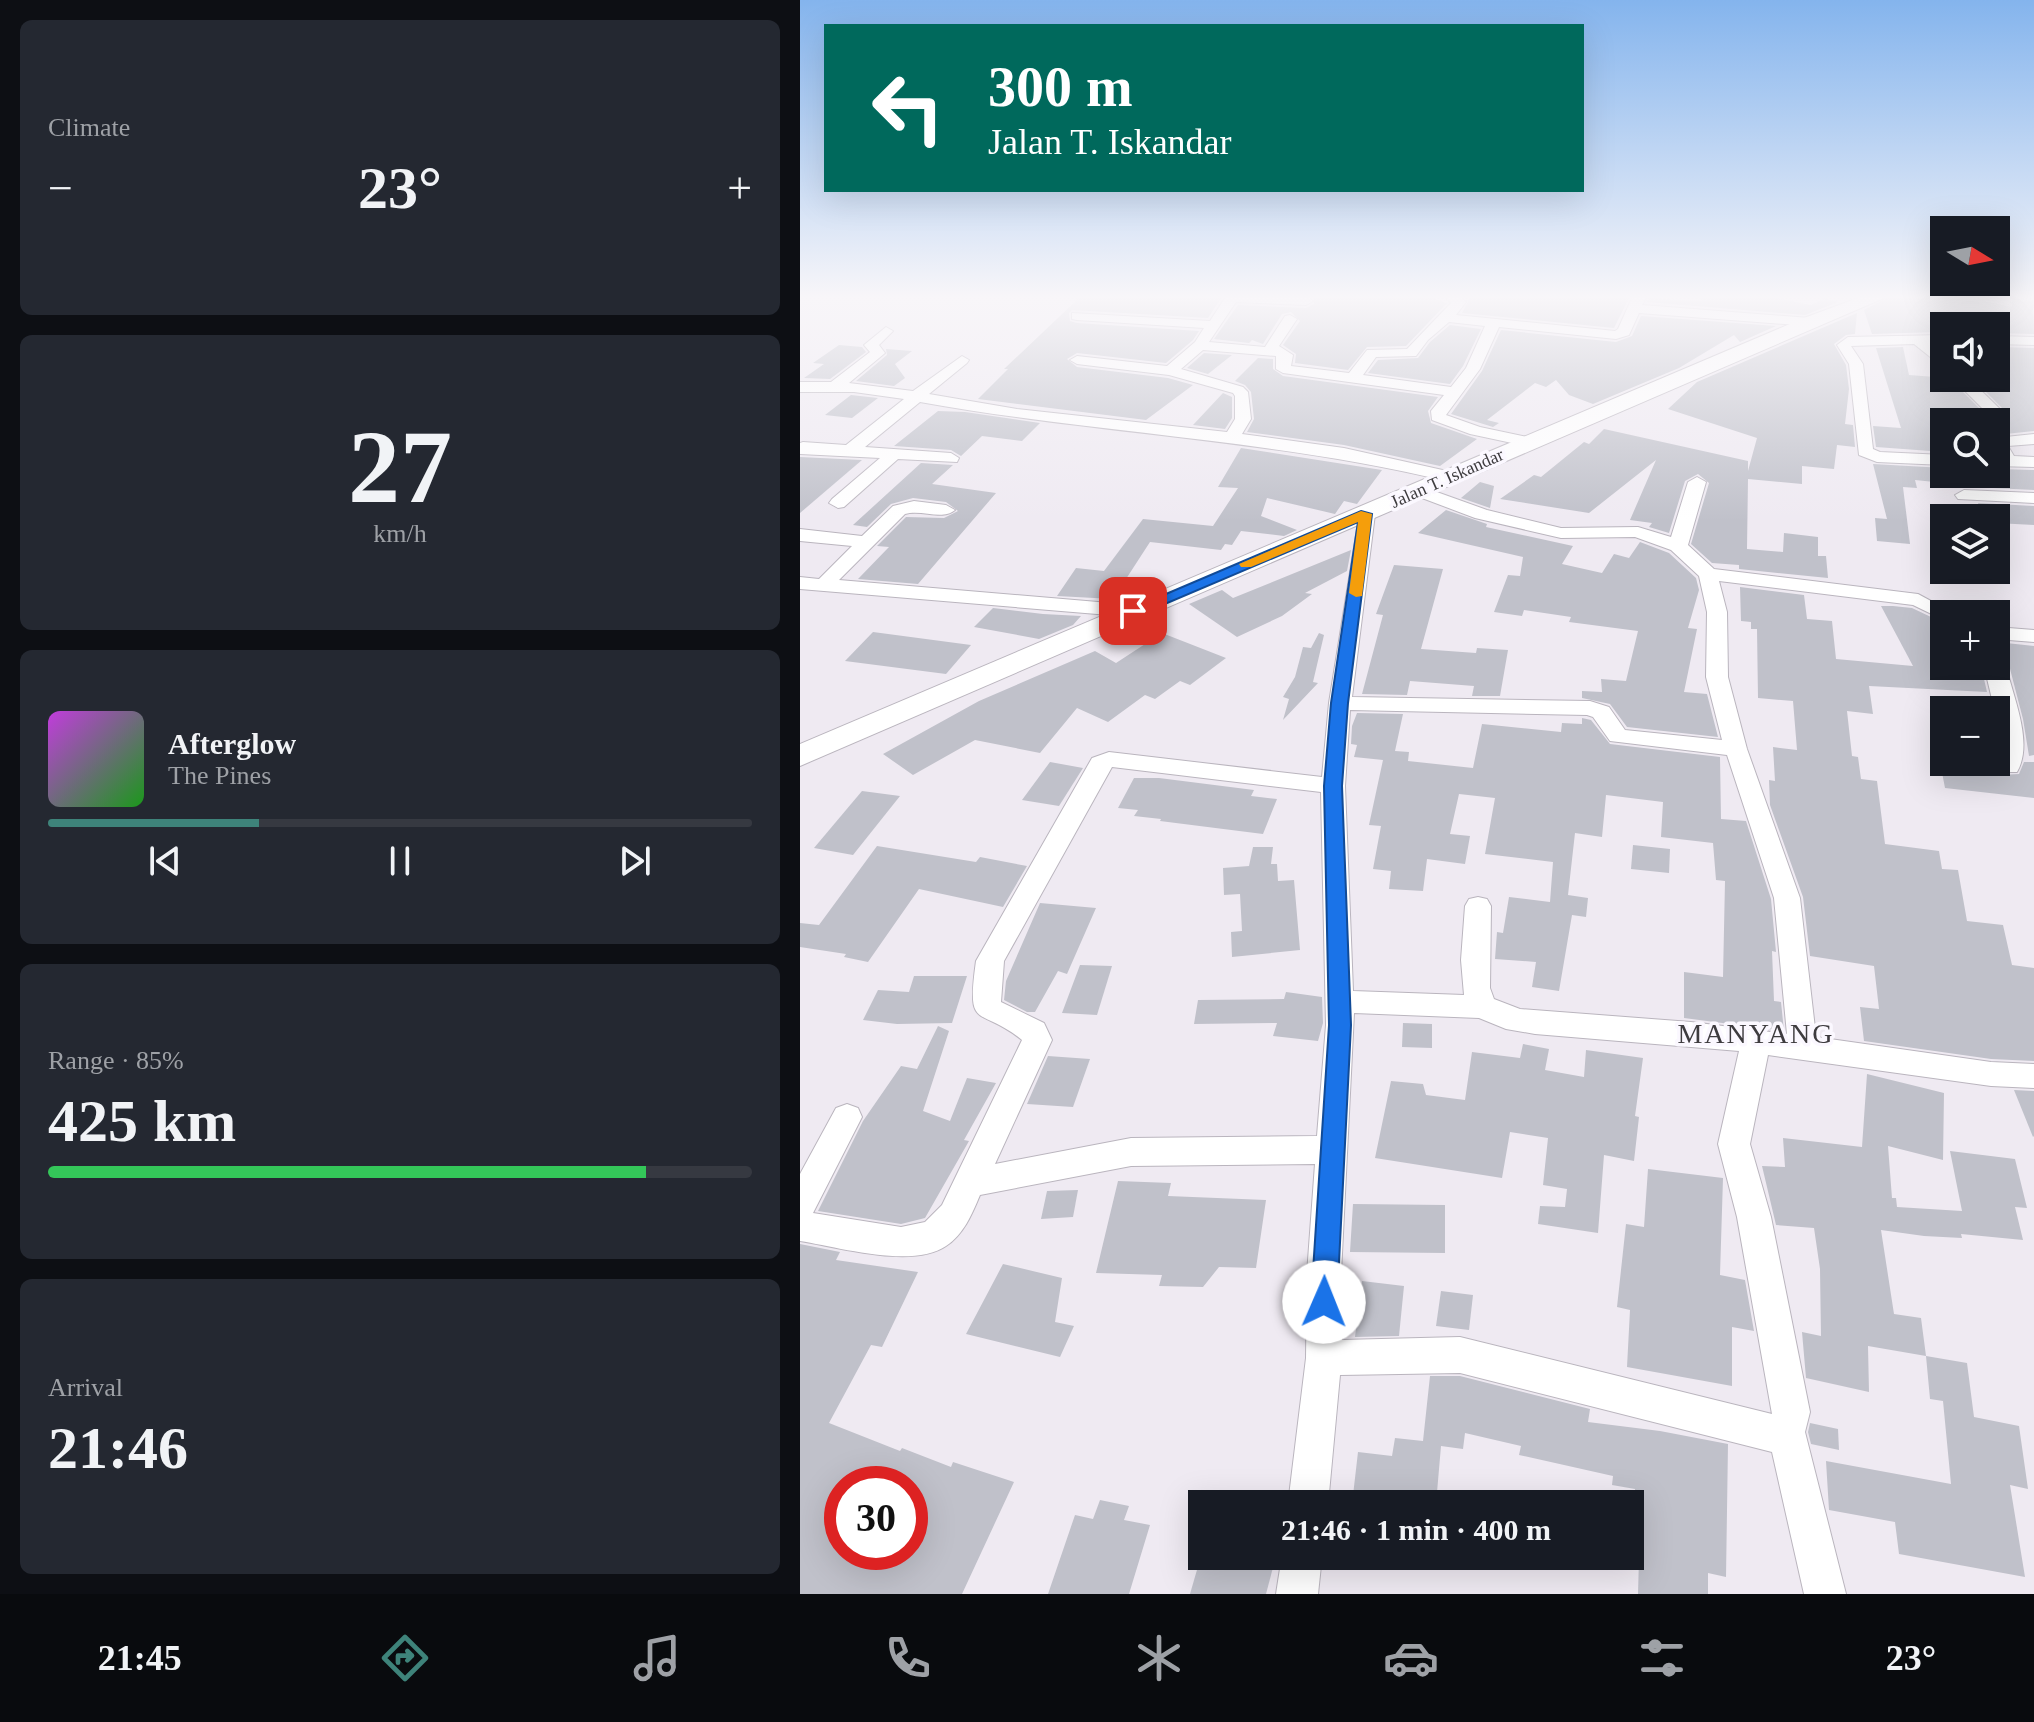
<!DOCTYPE html>
<html lang="en">
<head>
<meta charset="utf-8">
<style>
  :root { --surface:#171b24; --page:#242831; --text:#f1f3f6; --muted:#9ea1a6; --line:#363941; --accent:#3e837a }
  body { margin:0; font-family:"Times New Roman",serif; background:var(--page); color:var(--text); height:100vh; display:flex; flex-direction:column; font-size:30px; white-space:nowrap }
  * { box-sizing:border-box; margin:0 }
  p { font-size:26px; color:var(--muted) }
  .icon { flex:none; width:44px; height:44px; fill:none; stroke:currentColor; stroke-width:2; stroke-linecap:round; stroke-linejoin:round }
  .map { position:relative; flex:1; overflow:hidden }
  .details { display:flex; flex-direction:column; gap:20px; padding:20px; background:#0d0f14; width:800px }
  .details>* { flex:none }
  .top-card { position:absolute; left:24px; top:24px; width:760px; height:168px; border-radius:0px; box-shadow:0 8px 32px #0002; background:#00695c; color:#fff; overflow:hidden }
  .needle { width:52px; rotate:100deg }
  .fabs { position:absolute; left:1130px; top:216px; display:grid; gap:16px }
  .fabs a { display:grid; place-items:center; width:80px; height:80px; border-radius:0px; background:var(--surface); box-shadow:0 8px 32px #0002; font-size:40px }
  .speed { position:absolute; left:24px; top:1466px; display:flex; gap:16px; font-size:40px; font-weight:700; text-align:center }
  .speed>* { display:grid; place-content:center; width:104px; height:104px; border-radius:50%; background:var(--surface); box-shadow:0 8px 32px #0002; line-height:1 }
  .speed .limit { border:12px solid #d22; background:#fff; color:#111 }
  .pin { position:absolute; display:grid; place-items:center; width:68px; height:68px; color:#fff; margin:-34px; border-radius:16px; box-shadow:0 4px 12px #0006 }
  .me { position:absolute; width:88px; margin:-44px; rotate:1deg; stroke-linejoin:round; filter:drop-shadow(0 0 6px #0008) }
  .turn { display:flex; align-items:center; gap:28px; height:168px; padding:0 32px; font-size:36px }
  .turn .icon { width:104px; height:104px; stroke-width:2.5 }
  .turn b { display:block; font-size:56px; line-height:68px }
  .big { font-size:60px; font-weight:700; line-height:1.1 }
  .details .card { flex:1; display:flex; flex-direction:column; justify-content:center; gap:12px; min-width:0; padding:0 28px; border-radius:12px; background:var(--page) }
  .details .dial { align-items:center; gap:0 }
  .dial b { font-size:104px; line-height:1 }
  .song { display:flex; align-items:center; gap:24px }
  .cover { width:96px; height:96px; border-radius:12px; background:linear-gradient(135deg,hsl(290 70% 55%),hsl(120 70% 35%)) }
  .played { height:8px; border-radius:4px; background:linear-gradient(90deg,var(--accent) 30%,var(--line) 30%) }
  .keys { display:flex; justify-content:space-around; direction:ltr }
  .heat { display:flex; justify-content:space-between; align-items:center; font-size:44px; direction:ltr }
  .charge { height:12px; border-radius:6px; background:linear-gradient(90deg,#34c759 85%,var(--line) 0) }
  .trip { position:absolute; left:388px; top:1490px; width:456px; height:80px; border-radius:0px; background:var(--surface); box-shadow:0 8px 32px #0002; font-weight:700; line-height:80px; text-align:center }
  .tabs { display:flex; height:128px; justify-content:space-around; align-items:center; background:#090b0e; color:var(--muted) }
  .tabs .icon { width:56px; height:56px }
  .tabs .selected { color:var(--accent) }
  .tabs b { font-size:36px; color:var(--text) }
  main { display:flex; flex:1; min-height:0 }
  .map>svg:first-child { display:block }
  .building { fill:#c0c1ca; fill-rule:evenodd }
  .lines { fill:none; stroke-linecap:round; stroke-linejoin:round }
  .minor-casing { stroke:#bab5be; stroke-width:2 }
  .tertiary-casing { stroke:#bab5be; stroke-width:2 }
  .minor { fill:#fff; fill-rule:evenodd }
  .tertiary { fill:#fff; fill-rule:evenodd }
  .route { fill:#1a73e8; stroke:#114b97; stroke-width:2 }
  .slow { fill:#f59e0b }
  .labels { text-anchor:middle; dominant-baseline:central; stroke-width:7; stroke-linejoin:round; paint-order:stroke }
  .far-street-label { font-size:18px; fill:#3e3c3f; stroke:#fbf8ff }
  .near-quarter-label { font-size:28px; letter-spacing:2px; fill:#3e3c3f; stroke:#fbf8ff }
</style>
</head>
<body>
<main>
<section class="details">
<div class="card"><p>Climate</p>
<div class="heat"><a>−</a><b class="big">23°</b><a>+</a></div>
</div>
<div class="card dial"><b>27</b><p>km/h</p></div>
<div class="card">
<div class="song"><i class="cover"></i><div><b>Afterglow</b><p>The Pines</p></div></div>
<div class="played"></div>
<div class="keys"><svg class="icon" aria-label="previous" viewBox="0 0 24 24"><path d="M18 5L8 12l10 7zM5 5v14"/></svg><svg class="icon" aria-label="pause" viewBox="0 0 24 24"><path d="M8 5v14M16 5v14"/></svg><svg class="icon" aria-label="next" viewBox="0 0 24 24"><path d="M6 5l10 7-10 7zM19 5v14"/></svg></div>
</div>
<div class="card"><p>Range · 85%</p><b class="big">425 km</b><div class="charge"></div></div>
<div class="card"><p>Arrival</p><b class="big">21:46</b></div>
</section>
<div class="map">
<svg width="1234" height="1594" viewBox="0 0 1234 1594">
  <rect width="100%" height="100%" fill="#efeaf2"/>
  <g class="building">
    <polygon points="279,298 421,298 408,318 272,310 269,313 270,321 277,323 399,331 393,340 366,363 277,353 267,359 277,367 368,378 393,385 346,420 178,399 208,369 204,369"/>
    <polygon points="514,298 632,298 647,303 606,346 567,347 548,370 495,363 496,354 483,345 500,321 491,312 482,314 463,344 452,340 449,343 414,339 438,305 506,308 514,304"/>
    <polygon points="670,298 829,298 814,328 662,313"/>
    <polygon points="849,298 901,301 902,298 976,298 1011,305 1025,298 1038,302 1005,315 847,302"/>
    <polygon points="1087,298 1170,298 1212,307 1212,298 1233,301 1234,334 1196,333 1196,326 1178,326 1174,317 1148,315 1138,332 1072,334 1064,310"/>
    <polygon points="1057,313 1055,334 1046,335 1034,344 1046,365 1049,389 1045,424 1053,425 1055,447 1037,445 1034,469 1002,466 1002,484 948,479 947,549 983,552 984,533 1018,537 1018,556 1026,556 1028,578 939,569 939,565 912,563 891,544 909,483 898,474 885,481 869,533 849,527 852,523 830,520 856,460 789,513 700,499 734,475 741,477 784,442 789,444 804,429 948,461 948,471 957,438 868,409 897,382"/>
    <polygon points="841,316 976,326 940,342 934,335 879,368 793,404 769,395 756,380 746,387 735,383 687,420 699,423 693,427 651,414 682,371 701,330 816,342 832,336"/>
    <polygon points="650,325 681,329 663,366 650,384 568,373 578,360 618,358 630,342"/>
    <polygon points="39,345 62,347 66,352 30,379 4,378 24,364 13,363"/>
    <polygon points="1103,347 1109,375 1149,378 1185,414 1197,414 1202,408 1176,382 1196,382 1196,347 1234,348 1234,431 1196,435 1196,422 1137,420 1144,452 1076,447 1073,426 1101,428 1076,348"/>
    <polygon points="86,349 112,351 95,364 105,378 94,386 56,381 87,355"/>
    <polygon points="404,353 432,355 408,374 387,368"/>
    <polygon points="458,358 473,359 473,369 483,376 638,397 628,411 631,423 677,439 640,466 544,445 447,432 454,419 451,392 445,385 435,381"/>
    <polygon points="423,393 432,397 432,418 425,429 393,425"/>
    <polygon points="51,395 78,398 52,418 25,415"/>
    <polygon points="138,411 165,412 240,423 222,441 182,436 161,456 151,450 94,446"/>
    <polygon points="441,448 582,470 557,504 544,501 535,514 467,498 461,516 497,530 484,536 441,531 432,545 425,544 421,550 350,542 313,599 257,596 276,568 304,571 343,519 413,526 438,488 418,487"/>
    <polygon points="0,457 62,460 0,513"/>
    <polygon points="121,463 153,465 132,484 196,493 118,584 58,579 89,547 77,546 106,517 144,518 158,511 146,502 113,498 91,504 67,527 53,525"/>
    <polygon points="1073,464 1144,468 1144,483 1115,480 1117,488 1103,487 1110,544 1077,541 1075,518 1087,519"/>
    <polygon points="1196,469 1234,470 1234,490 1172,487 1167,474 1196,474"/>
    <polygon points="680,482 694,486 690,508 661,498"/>
    <polygon points="1178,503 1234,506 1234,525 1196,523 1196,518 1184,518"/>
    <polygon points="646,510 687,524 686,527 773,546 762,564 802,573 814,554 829,558 840,542 869,553 896,578 899,590 888,628 897,629 884,692 907,694 918,737 827,727 810,704 782,698 782,691 802,692 801,679 826,681 838,631 769,622 771,617 724,610 722,616 694,612 708,575 720,576 723,557 618,533"/>
    <polygon points="551,550 547,571 505,593 512,594 482,616 437,637 389,604 422,590 433,598"/>
    <polygon points="594,565 643,569 621,649 676,653 677,648 708,650 700,696 672,696 674,686 610,681 607,695 562,694 583,615 576,614"/>
    <polygon points="940,587 1004,595 1007,619 1032,621 1036,659 1113,666 1081,606 1093,606 1112,608 1131,617 1144,644 1144,666 1181,666 1187,692 1069,686 1073,714 1047,711 1052,756 1058,757 1061,779 1077,781 1085,844 1139,851 1142,869 1158,870 1167,921 1203,925 1212,965 1234,968 1234,1061 1191,1059 1064,1041 1060,1007 1079,1009 1074,966 1010,956 1003,897 970,805 969,780 975,781 973,747 997,750 993,701 958,698 957,629 951,629 951,622 941,621"/>
    <polygon points="193,608 243,614 281,616 273,625 239,639 174,627"/>
    <polygon points="73,632 171,645 146,674 45,661"/>
    <polygon points="362,633 426,658 390,685 380,681 355,699 345,695 308,722 277,708 240,753 175,740 113,775 83,754 179,701 295,651 316,663"/>
    <polygon points="519,633 524,635 513,682 518,683 483,720 489,699 483,697 495,677 503,647 511,648"/>
    <polygon points="1197,642 1234,646 1234,755 1229,756 1223,719 1209,665 1202,660"/>
    <polygon points="557,713 603,714 595,751 609,752 608,761 673,768 682,724 761,732 762,723 782,724 782,718 791,720 810,744 920,757 921,819 946,821 971,899 976,952 972,951 974,1001 981,1002 984,1031 884,1018 884,972 923,977 925,881 916,880 913,843 861,837 863,802 806,795 802,837 775,833 768,895 788,898 786,917 772,915 759,991 732,987 736,962 695,959 697,932 703,933 709,897 750,902 753,862 685,854 695,798 659,794 650,834 670,836 665,864 627,859 623,891 589,889 591,871 573,869 581,826 569,825 583,760 554,757 557,745 551,744 552,726"/>
    <polygon points="250,762 283,768 259,806 222,800"/>
    <polygon points="1140,762 1195,762 1195,769 1201,775 1219,774 1224,762 1234,762 1234,798 1145,788"/>
    <polygon points="334,778 359,778 454,790 451,796 477,799 463,834 360,821 361,819 334,816 338,810 318,808"/>
    <polygon points="62,791 100,796 53,855 14,848"/>
    <polygon points="833,845 870,849 869,873 831,869"/>
    <polygon points="77,846 176,862 180,857 227,866 203,907 119,889 68,962 44,957 46,954 0,947 0,923 19,925"/>
    <polygon points="453,847 473,847 471,864 477,864 478,881 494,880 500,950 432,957 431,932 442,931 440,894 424,895 423,868 449,866"/>
    <polygon points="240,903 296,908 267,974 258,971 235,1012 227,1012 204,1000 206,981"/>
    <polygon points="280,965 312,966 297,1015 262,1013"/>
    <polygon points="114,976 167,976 152,1023 97,1024 63,1020 78,990 109,992"/>
    <polygon points="486,992 522,997 523,1023 518,1041 473,1036 477,1023 394,1024 398,1000 484,999"/>
    <polygon points="603,1023 632,1024 632,1048 602,1047"/>
    <polygon points="138,1026 149,1031 123,1111 150,1121 167,1078 196,1083 164,1140 169,1141 125,1218 101,1224 18,1211 63,1121 101,1066 117,1069"/>
    <polygon points="723,1044 749,1049 745,1070 784,1077 786,1050 843,1058 835,1116 839,1117 834,1161 804,1155 798,1233 738,1224 740,1206 765,1207 767,1189 743,1185 748,1138 710,1132 702,1178 575,1158 591,1081 623,1084 626,1095 665,1100 672,1052 720,1058"/>
    <polygon points="248,1056 290,1059 273,1107 227,1104"/>
    <polygon points="1067,1074 1144,1093 1143,1160 1088,1146 1092,1198 1096,1198 1097,1207 1162,1211 1150,1151 1215,1159 1227,1208 1215,1207 1223,1240 1161,1234 1162,1238 1124,1236 1081,1230 1094,1314 1121,1318 1126,1356 1068,1346 1069,1392 1006,1378 1002,1332 1021,1336 1020,1269 1014,1228 976,1225 962,1166 985,1167 983,1138 1062,1147"/>
    <polygon points="1214,1090 1234,1091 1234,1136 1233,1137"/>
    <polygon points="848,1169 923,1178 920,1275 945,1280 954,1331 932,1327 932,1386 827,1367 830,1310 817,1307 826,1224 844,1227"/>
    <polygon points="318,1181 371,1183 368,1196 466,1200 456,1268 419,1267 403,1287 359,1286 362,1275 296,1273"/>
    <polygon points="278,1190 273,1217 241,1219 247,1191"/>
    <polygon points="553,1204 645,1205 645,1253 550,1252"/>
    <path d="M 0,1244 L 40,1252 L 36,1260 L 118,1272 L 82,1347 L 71,1345 L 29,1423 L 100,1451 L 102,1448 L 151,1467 L 153,1462 L 214,1482 L 162,1594 L 0,1594 ZM 42,1484 L 110,1484 L 110,1552 L 42,1552 Z"/>
    <polygon points="203,1264 262,1278 255,1322 274,1326 260,1357 166,1334"/>
    <polygon points="562,1281 604,1286 599,1336 555,1337"/>
    <polygon points="641,1291 673,1295 669,1330 636,1326"/>
    <polygon points="1126,1356 1167,1363 1174,1417 1219,1426 1228,1489 1210,1485 1225,1577 1099,1554 1095,1522 1029,1510 1026,1461 1151,1484 1143,1401 1130,1399"/>
    <polygon points="630,1376 660,1376 790,1409 788,1422 860,1431 928,1444 926,1577 908,1573 908,1594 838,1594 839,1558 830,1556 835,1489 812,1485 813,1476 719,1455 721,1446 665,1433 663,1449 641,1446 636,1504 552,1504 558,1452 592,1456 595,1438 623,1441"/>
    <polygon points="1010,1423 1038,1429 1039,1450 1011,1444 1008,1432"/>
    <polygon points="300,1500 329,1506 324,1520 350,1525 329,1594 248,1594 275,1515 293,1519"/>
    <polygon points="401,1556 476,1556 466,1594 390,1594"/>
  </g>
  <g class="lines">
    <defs>
      <g id="minor">
        <path d="M 425,298 L 510,298 L 513,301 L 506,305 L 436,302 L 409,342 L 465,347 L 485,316 L 490,315 L 497,319 L 479,346 L 493,355 L 491,366 L 549,373 L 567,350 L 607,349 L 651,303 L 646,298 L 662,298 L 666,302 L 656,315 L 815,331 L 818,329 L 832,298 L 846,298 L 842,305 L 1010,318 L 1017,322 L 1010,326 L 839,313 L 829,335 L 816,339 L 699,327 L 680,369 L 646,415 L 680,427 L 737,439 L 737,445 L 731,447 L 670,434 L 632,420 L 631,411 L 644,395 L 483,373 L 476,369 L 476,356 L 403,350 L 381,369 L 443,387 L 448,392 L 451,419 L 442,434 L 544,448 L 656,473 L 659,477 L 656,481 L 650,482 C 475,439 297,434 120,402 L 65,447 L 151,453 L 159,458 L 157,462 L 98,459 L 44,507 L 38,508 L 29,503 L 32,499 L 80,458 L 0,454 L 0,443 L 3,442 L 46,445 L 104,399 L 54,392 L 0,392 L 0,382 L 31,382 L 70,352 L 64,345 L 86,327 L 93,331 L 79,345 L 85,353 L 49,383 L 113,391 L 162,356 L 169,360 L 167,363 L 129,394 L 217,409 L 427,432 L 435,419 L 435,396 L 433,393 L 369,375 L 277,364 L 270,360 L 277,356 L 367,366 L 395,342 L 404,328 L 277,320 L 272,319 L 272,313 L 410,321 ZM 649,322 L 685,326 L 666,368 L 651,387 L 563,375 L 576,357 L 616,356 L 628,340 Z"/>
        <polygon points="1144,335 1144,343 1130,344 1144,356 1144,368 1114,344 1051,346 1063,364 1073,449 1080,452 1144,455 1144,465 1077,462 1059,455 1049,364 1037,345 1048,337"/>
        <polygon points="1196,336 1234,337 1234,345 1196,344"/>
        <polygon points="1152,378 1168,378 1199,408 1197,411 1185,411"/>
        <polygon points="1234,434 1234,444 1208,446 1214,456 1234,457 1234,467 1196,466 1196,438"/>
        <path d="M 897,477 L 906,482 L 888,545 L 914,569 L 1118,594 L 1155,614 L 1144,614 L 1144,620 L 1113,605 L 919,581 L 927,612 L 928,677 L 947,749 L 1000,898 L 1016,1037 L 1191,1062 L 1234,1064 L 1234,1088 L 1191,1086 L 968,1055 L 950,1144 L 971,1217 L 1010,1412 L 1005,1432 L 1046,1594 L 1004,1594 L 972,1452 L 660,1373 L 540,1375 L 528,1504 L 488,1504 L 506,1358 L 507,1274 L 515,1164 L 331,1166 L 180,1195 C 172,1214 164,1234 146,1246 C 113,1269 38,1247 0,1241 L 0,1174 L 36,1108 L 47,1104 L 58,1108 L 62,1117 L 13,1213 L 101,1227 L 125,1222 L 142,1205 L 222,1040 C 179,1005 166,1033 176,961 L 292,758 L 309,752 L 522,777 L 529,703 L 560,510 L 572,510 L 575,514 L 552,697 L 790,701 L 809,707 L 825,730 L 922,740 L 906,677 L 907,612 L 899,576 L 871,550 L 835,537 L 761,538 L 675,518 L 614,495 L 611,491 L 620,486 L 687,510 L 761,528 L 838,527 L 871,537 L 888,482 ZM 550,710 L 787,715 L 793,717 L 810,741 L 927,755 L 974,898 L 987,1034 L 891,1022 L 720,1009 L 694,999 L 690,988 L 691,906 L 687,899 L 678,897 L 669,899 L 665,906 L 661,960 L 664,995 L 553,991 L 545,786 ZM 312,767 L 521,792 L 526,1025 L 517,1136 L 331,1138 L 195,1164 L 252,1040 L 244,1023 L 201,1002 L 204,961 ZM 554,1013 L 679,1018 L 706,1029 L 735,1034 L 939,1051 L 918,1144 L 937,1217 L 972,1414 L 660,1337 L 542,1340 L 541,1274 Z"/>
        <polygon points="1164,490 1234,493 1234,503 1158,499 1155,495"/>
        <path d="M 114,501 L 146,505 L 155,510 C 142,521 122,509 105,514 L 39,580 L 333,605 L 343,611 L 333,617 L 0,589 L 0,577 L 19,579 L 52,546 L 0,541 L 0,529 L 62,536 L 93,506 Z"/>
        <polygon points="1196,627 1234,630 1234,642 1196,639"/>
        <path d="M 1196,660 L 1206,666 C 1213,697 1234,743 1217,772 L 1201,772 L 1197,767 L 1203,745 L 1184,666 L 1196,666 Z"/>
        <polygon points="482,1556 522,1556 518,1594 476,1594"/>
      </g>
      <polygon id="tertiary" points="1058,298 1084,298 0,766 0,744 1004,318"/>
    </defs>
    <use href="#minor" class="minor-casing"/>
    <use href="#tertiary" class="tertiary-casing"/>
    <use href="#minor" class="minor"/>
    <use href="#tertiary" class="tertiary"/>
  </g>
  <linearGradient id="sky" x2="0" y2="1"><stop stop-color="#84b4ed"/><stop offset="0.57" stop-color="#f8f6f9"/><stop offset="1" stop-color="#f8f6f9" stop-opacity="0"/></linearGradient>
  <rect width="1234" height="521" fill="url(#sky)"/>
  <polygon class="route" points="561,511 572,514 548,703 542,786 551,1025 537,1302 533,1311 524,1314 514,1311 511,1302 529,1025 524,786 531,703 558,522 339,615 333,616 326,611"/>
  <polygon class="slow" points="561,511 572,514 562,596 556,597 549,593 558,522 451,567 441,567 439,564"/>
  <g class="labels">
    <g class="far-street-label">
      <text transform="translate(647 478) rotate(-24)">Jalan T. Iskandar</text>
    </g>
    <g class="near-quarter-label">
      <text x="956" y="1033">MANYANG</text>
    </g>
  </g>
</svg>
<div class="fabs">
<a><svg class="needle" viewBox="-14 -14 28 28"><path d="M0-13l5 13h-10z" fill="#e53935"/><path d="M0 13l5-13h-10z" fill="#9ea1a6"/></svg></a>
<a><svg class="icon" aria-label="sound" viewBox="0 0 24 24"><path d="M4 9h4l5-4v14l-5-4H4zM17 9q2 3 0 6"/></svg></a>
<a><svg class="icon" aria-label="search" viewBox="0 0 24 24"><circle cx="10" cy="10" r="6"/><path d="M15 15l6 6"/></svg></a>
<a><svg class="icon" aria-label="layers" viewBox="0 0 24 24"><path d="M12 4l9 5-9 5-9-5zM3 14l9 5 9-5"/></svg></a>
<a>+</a>
<a>−</a>
</div>
<div class="speed"><div class="limit">30</div></div>
<div class="pin" style="left:333px;top:611px;background:#d93025"><svg class="icon" aria-label="arrive" viewBox="0 0 24 24"><path d="M6 21V4h12l-3 4 3 4H6"/></svg></div>
<svg class="me" style="left:524px;top:1302px" viewBox="-20 -20 40 40"><circle r="19" fill="#fff"/><path d="M0-13L10 11 0 6-10 11z" fill="#1a73e8"/></svg>
<div class="trip">21:46 · 1 min · 400 m</div>
<div class="top-card">
<div class="turn"><svg class="icon" aria-label="left" viewBox="0 0 24 24"><path d="M17 20v-9H6M10 6l-5 5 5 5"/></svg><div><b>300 m</b>Jalan T. Iskandar</div></div>
</div>
</div>
</main>
<nav class="tabs">
<b>21:45</b>
<svg class="icon selected" aria-label="directions" viewBox="0 0 24 24"><path d="M12 3l9 9-9 9-9-9zM9 14v-3h6M13 9l2 2-2 2"/></svg>
<svg class="icon" aria-label="music" viewBox="0 0 24 24"><path d="M9 18V5l10-2v13"/><circle cx="6" cy="18" r="3"/><circle cx="16" cy="16" r="3"/></svg>
<svg class="icon" aria-label="phone" viewBox="0 0 24 24"><path d="M5 4h4l2 5-3 2q2 4 5 5l2-3 5 2v4C11 20 4 13 5 4z"/></svg>
<svg class="icon" aria-label="climate" viewBox="0 0 24 24"><path d="M12 3v18M4 7l16 10M4 17L20 7"/></svg>
<svg class="icon" aria-label="car" viewBox="0 0 24 24"><path d="M5 17H2v-5l4-1 3-4h7l3 4 3 1v5h-3M9 17h6M6 11h13"/><circle cx="7" cy="17" r="2"/><circle cx="17" cy="17" r="2"/></svg>
<svg class="icon" aria-label="filters" viewBox="0 0 24 24"><path d="M4 7h16M4 17h16"/><circle cx="9" cy="7" r="2"/><circle cx="15" cy="17" r="2"/></svg>
<b>23°</b>
</nav>
</body>
</html>
